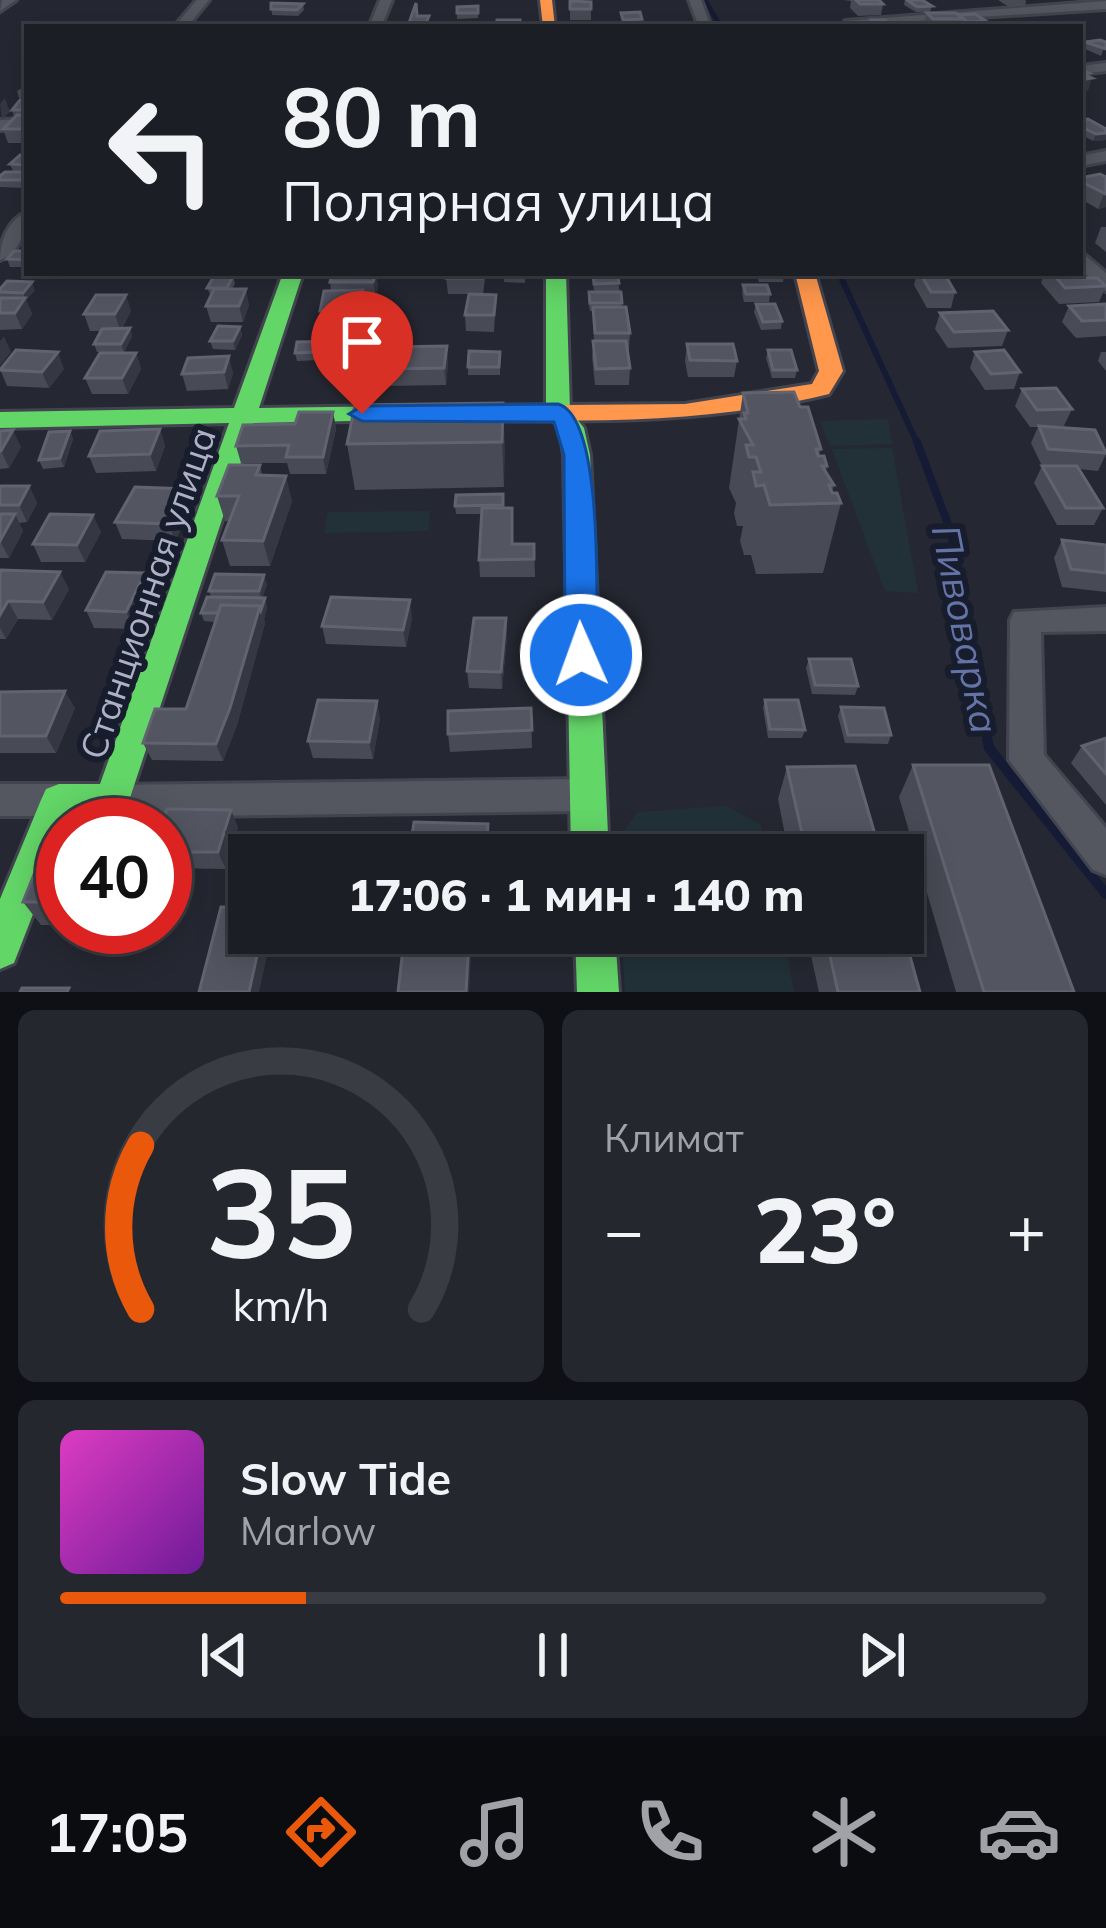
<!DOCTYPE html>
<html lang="ru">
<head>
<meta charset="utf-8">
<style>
  :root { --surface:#1c1e26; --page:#25272e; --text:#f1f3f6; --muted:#a0a2a7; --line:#3a3c43; --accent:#ea580c }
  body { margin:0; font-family:Mulish,sans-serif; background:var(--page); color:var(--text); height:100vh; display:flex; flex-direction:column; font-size:45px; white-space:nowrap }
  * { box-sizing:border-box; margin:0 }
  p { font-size:39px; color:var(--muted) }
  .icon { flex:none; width:66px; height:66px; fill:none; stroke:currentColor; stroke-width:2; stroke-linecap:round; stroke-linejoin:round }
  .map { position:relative; height:992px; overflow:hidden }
  .side { display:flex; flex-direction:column; gap:18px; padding:18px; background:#0f1015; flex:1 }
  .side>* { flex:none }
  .hud { position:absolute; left:24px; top:24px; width:1059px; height:252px; border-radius:0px; box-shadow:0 6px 30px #0003,0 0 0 3px var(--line); background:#1c1e26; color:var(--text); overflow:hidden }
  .speed { position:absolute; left:36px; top:798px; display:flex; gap:24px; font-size:60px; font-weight:700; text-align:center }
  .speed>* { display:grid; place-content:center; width:156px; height:156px; border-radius:50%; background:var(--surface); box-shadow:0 6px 30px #0003,0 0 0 3px var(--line); line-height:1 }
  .speed .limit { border:18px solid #d22; background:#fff; color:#111 }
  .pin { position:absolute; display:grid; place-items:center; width:102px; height:102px; color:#fff; margin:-123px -51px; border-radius:50% 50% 50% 0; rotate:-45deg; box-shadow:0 0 12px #0007 }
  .pin .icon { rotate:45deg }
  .me { position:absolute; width:132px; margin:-66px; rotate:358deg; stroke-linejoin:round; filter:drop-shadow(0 0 9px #0008) }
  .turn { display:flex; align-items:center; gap:42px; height:252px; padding:0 60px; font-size:54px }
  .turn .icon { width:156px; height:156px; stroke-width:2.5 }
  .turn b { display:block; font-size:84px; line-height:102px }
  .big { font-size:90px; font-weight:800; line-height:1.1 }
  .side .tile { flex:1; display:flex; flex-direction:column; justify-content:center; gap:18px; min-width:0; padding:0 42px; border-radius:18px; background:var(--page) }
  .side .dial { align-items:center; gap:0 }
  .dial svg { height:312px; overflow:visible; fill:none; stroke:var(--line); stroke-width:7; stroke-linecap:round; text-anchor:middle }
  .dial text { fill:var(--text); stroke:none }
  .song { display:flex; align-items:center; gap:36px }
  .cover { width:144px; height:144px; border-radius:18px; background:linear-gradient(135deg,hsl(310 70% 55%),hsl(280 70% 35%)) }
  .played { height:12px; border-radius:6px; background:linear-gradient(90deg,var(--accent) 25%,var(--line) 25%) }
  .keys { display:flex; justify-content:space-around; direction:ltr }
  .heat { display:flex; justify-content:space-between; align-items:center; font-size:66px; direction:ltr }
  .side .tiles { flex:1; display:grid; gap:18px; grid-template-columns:1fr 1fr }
  .tile:last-child { grid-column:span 2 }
  .trip { position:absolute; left:228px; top:834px; width:696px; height:120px; border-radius:0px; background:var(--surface); box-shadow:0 6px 30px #0003,0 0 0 3px var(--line); font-weight:800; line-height:120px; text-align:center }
  .dock { display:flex; height:192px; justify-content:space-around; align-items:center; background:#0b0c0f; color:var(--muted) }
  .dock .icon { width:84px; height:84px }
  .dock .current { color:var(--accent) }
  .dock b { font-size:54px; color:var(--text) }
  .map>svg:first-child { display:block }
  .green { fill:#223138 }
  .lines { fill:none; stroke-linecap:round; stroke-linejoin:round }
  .stream-far3 { stroke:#151b35; stroke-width:4.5 }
  .stream-far2 { stroke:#151b35; stroke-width:6 }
  .stream-far1 { stroke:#151b35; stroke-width:8 }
  .stream { stroke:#151b35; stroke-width:10 }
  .street-casing { stroke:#42454f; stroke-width:6 }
  .fast-casing { stroke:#42454f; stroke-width:6 }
  .slow-casing { stroke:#42454f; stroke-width:6 }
  .street { fill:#545660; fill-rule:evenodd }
  .fast { fill:#63d668; fill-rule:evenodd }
  .slow { fill:#ff974d; fill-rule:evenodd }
  .wall { fill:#484a55 }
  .shaded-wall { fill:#353842 }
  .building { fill:#535561; stroke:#616371; stroke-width:3 }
  .route { fill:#1a73e8; stroke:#114b97; stroke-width:3 }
  .labels { text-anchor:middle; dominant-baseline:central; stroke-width:12; stroke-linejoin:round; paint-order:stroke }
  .street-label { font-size:36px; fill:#adb1c5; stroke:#181d2d }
  .water-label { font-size:39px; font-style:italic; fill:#6474a6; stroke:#181d2d }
</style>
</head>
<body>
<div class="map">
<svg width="1106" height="992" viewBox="0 0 1106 992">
  <rect width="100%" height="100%" fill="#252832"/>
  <g class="green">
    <polygon points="888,419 892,444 830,446 820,421"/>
    <polygon points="892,448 918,593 885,591 832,449"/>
    <polygon points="430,511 428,531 324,533 328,512"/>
    <polygon points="726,806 761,825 767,855 616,855 615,843 638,812"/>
    <polygon points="621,933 783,933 794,992 625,992"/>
  </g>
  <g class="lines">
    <polyline class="stream-far3" points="705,0 721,27"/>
    <polyline class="stream-far2" points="839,273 918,445"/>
    <polyline class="stream-far1" points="917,442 951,532 978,685"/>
    <polyline class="stream" points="977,682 989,748 1106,894"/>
    <defs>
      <g id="street">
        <polygon points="16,0 0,11 2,0"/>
        <polygon points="197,0 209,0 187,27 174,27"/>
        <polygon points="380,0 392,0 381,27 369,27"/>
        <polygon points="689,0 701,0 711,27 699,27"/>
        <polygon points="1106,1 1106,9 851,25 845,21"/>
        <polygon points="1106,63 1106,71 1080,74 1080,66"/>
        <polygon points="27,119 27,129 0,130 0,120"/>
        <polygon points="1106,151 1106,161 1080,166 1080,156"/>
        <path d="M 27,212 C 27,231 19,253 0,260 C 0,241 8,220 27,212 Z"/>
        <polygon points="1080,251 1106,273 1106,291 1080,269"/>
        <polygon points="1106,607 1106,631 1041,632 1044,755 1106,828 1106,875 1093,870 1009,760 1010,620 1014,612"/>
        <polygon points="587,779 600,784 605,795 600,806 587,811 112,817 99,813 94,801 99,789 112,785"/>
        <polygon points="0,784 59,784 72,789 77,800 72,811 59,816 0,816"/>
      </g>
      <g id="fast">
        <polygon points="283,273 303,273 259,408 398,406 410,413 398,420 254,423 125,813 112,817 71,816 68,825 63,825 63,837 14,963 0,969 0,899 41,800 46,789 59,784 100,784 229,423 0,428 0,412 234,408"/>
        <polygon points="546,273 566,273 570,410 584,428 590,455 609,855 571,855 564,455 560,429 546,411"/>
        <polygon points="575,933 615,933 619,992 577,992"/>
      </g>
      <g id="slow">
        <polygon points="540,0 552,0 555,27 543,27"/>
        <path d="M 795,273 L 815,273 L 843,371 L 829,394 C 705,425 581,421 454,420 L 442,413 L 454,406 L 685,404 L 812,384 L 819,371 Z"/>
      </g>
    </defs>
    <use href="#street" class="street-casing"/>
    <use href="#fast" class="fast-casing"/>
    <use href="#slow" class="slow-casing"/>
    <use href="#street" class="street"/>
    <use href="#fast" class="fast"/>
    <use href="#slow" class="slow"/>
  </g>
  <g class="wall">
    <polygon points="843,0 879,0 883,4 881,15 858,16 850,8 851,1"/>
    <polygon points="905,0 922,0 932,6 930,12 916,12 904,5"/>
    <polygon points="998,0 1025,0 1026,1 1025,6 1009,7"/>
    <polygon points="570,1 591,2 591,20 570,20"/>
    <polygon points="271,3 303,4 304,10 298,16 272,15"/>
    <polygon points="478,6 478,18 457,19 457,7"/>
    <polygon points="621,13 642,19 642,25 623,25"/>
    <polygon points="927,13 959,15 986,21 984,27 964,27 962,25 961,27 927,27 924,24"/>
    <polygon points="417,16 429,16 427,27 409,27 409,23"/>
    <polygon points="1085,42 1106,42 1101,56 1083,48"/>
    <polygon points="27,85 27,98 19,98 17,91"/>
    <polygon points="27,100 27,143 8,143 3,129 14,117 12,110"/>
    <polygon points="1080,120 1106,129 1106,140 1093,141 1080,134"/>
    <polygon points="27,156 27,183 23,188 0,187 0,176 13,171 10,164"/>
    <polygon points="1100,174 1106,207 1098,209 1081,199 1080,201 1080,178"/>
    <polygon points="1101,227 1106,227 1106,252 1095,243"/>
    <polygon points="27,251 27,267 10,267 7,259"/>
    <polygon points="376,273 378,287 376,298 364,298 365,306 362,326 323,327 320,311 331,291 330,282"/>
    <polygon points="504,273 525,273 525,283 504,282"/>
    <polygon points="592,273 617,273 622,307 630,333 629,349 627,349 630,368 629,385 595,385 592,357 594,341 593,311 590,311 588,300 589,292 594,292"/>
    <polygon points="756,273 784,273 784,274 783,282 759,282"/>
    <polygon points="917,273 944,273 955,292 951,308 927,308 914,285"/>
    <polygon points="1044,273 1078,273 1083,278 1106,286 1099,302 1059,304 1041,283"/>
    <polygon points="233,276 235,284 232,289 249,305 243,322 211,322 206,306 211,296 207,288"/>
    <polygon points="446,278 485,279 483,294 448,294"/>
    <polygon points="743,285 770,294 769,302 744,302 742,293"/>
    <polygon points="0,289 35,290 26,300 32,314 22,329 0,330"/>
    <polygon points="496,295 494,332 466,331 465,315"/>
    <polygon points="756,304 782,321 781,329 761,330 754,312"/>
    <polygon points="1106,304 1106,336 1076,338 1062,322 1069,306"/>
    <polygon points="131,311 122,328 130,328 132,336 124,352 97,352 94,344 101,331 90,331 84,314"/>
    <polygon points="940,313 1008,330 1002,346 948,348 935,329"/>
    <polygon points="240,327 242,335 235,350 213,349 210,341"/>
    <polygon points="345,341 344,359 378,365 371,394 342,393 339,377 344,359 297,361 295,353"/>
    <polygon points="687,344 737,361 734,377 688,377 685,361"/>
    <polygon points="768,350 797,370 795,378 772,378 766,358"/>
    <polygon points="500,352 500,375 468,375 468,367"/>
    <polygon points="975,352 1020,372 1014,389 985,390 970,368"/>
    <polygon points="1101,352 1106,352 1106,371 1098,361"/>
    <polygon points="136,353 141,369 128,394 92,394 85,378"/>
    <polygon points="448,362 446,385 385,386 382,369"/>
    <polygon points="0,369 64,369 49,388 7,386"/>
    <polygon points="233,373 228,389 187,391 182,374"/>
    <polygon points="1022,389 1072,409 1064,426 1049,426 1106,454 1098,471 1079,469 1103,508 1094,525 1057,525 1034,483 1042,466 1031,443 1038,427 1030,427 1015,406"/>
    <polygon points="743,393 800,407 821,449 819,456 827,466 826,472 834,485 832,493 841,503 823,573 756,574 751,555 744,555 740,541 743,526 737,526 734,513 736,503 729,488"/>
    <polygon points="503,403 504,487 355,490 347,444"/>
    <polygon points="333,412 336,429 326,474 290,474 287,463 241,463 236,446"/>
    <polygon points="160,429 165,446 156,471 96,473 89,456"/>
    <polygon points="0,431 21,447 9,468 0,469"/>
    <polygon points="70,431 73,439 64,467 43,469 39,460"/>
    <polygon points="260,465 262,475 292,501 270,566 230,566 222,540 229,521 225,521 217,496"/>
    <polygon points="0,486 29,486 37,503 27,522 19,523 23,531 9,558 0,558"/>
    <polygon points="503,494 504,508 513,544 534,544 535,577 480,577 479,560 481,514 456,514 455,506"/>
    <polygon points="192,506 175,541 122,539 115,522"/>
    <polygon points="101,532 85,562 41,562 33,544"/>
    <polygon points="1062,540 1106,545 1106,592 1062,587 1054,558"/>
    <polygon points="0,570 69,589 52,620 18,619 6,639 0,639"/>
    <polygon points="267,584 262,598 267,607 264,619 265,623 237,725 223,761 152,760 143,743 186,709 215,622 204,621 201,613 211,597 209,591"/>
    <polygon points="152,591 134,629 94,628 86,610"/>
    <polygon points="412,618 406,647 326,644 322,626"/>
    <polygon points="506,618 507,636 502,689 469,688 467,671"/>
    <polygon points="809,659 858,686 855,695 812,694 806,668"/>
    <polygon points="0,692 75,708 56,753 0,753"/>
    <polygon points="765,700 805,730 802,738 768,738 763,708"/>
    <polygon points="841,707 891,735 888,744 845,743 838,716"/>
    <polygon points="531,708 532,748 450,752 448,734"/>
    <polygon points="380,718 373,759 313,758 308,741"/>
    <polygon points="1106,738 1106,805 1071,763 1082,746"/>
    <polygon points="913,765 1074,992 956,992 899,797"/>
    <polygon points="787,767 881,855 789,855 778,799"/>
    <polygon points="165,825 238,827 226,869 165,868"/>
    <polygon points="63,857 63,925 41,925 23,902"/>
    <polygon points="806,933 903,933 920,992 819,992"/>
  </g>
  <g class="shaded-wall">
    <polygon points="1089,73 1087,79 1092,78 1088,91 1080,93 1080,80 1083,74"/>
    <polygon points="5,98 10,112 2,119 0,104"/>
    <polygon points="1106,133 1106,140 1093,141 1096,134"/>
    <polygon points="27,173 27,183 23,188 20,180"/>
    <polygon points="1104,194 1106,194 1106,207 1098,209"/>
    <polygon points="376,273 378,287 376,298 373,282"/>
    <polygon points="32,282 35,290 26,300 32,314 22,329 15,313 25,298 23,293"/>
    <polygon points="246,289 249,305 243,322 239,306"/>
    <polygon points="363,290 365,306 362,326 360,309"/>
    <polygon points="126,295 131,311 120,330 115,314"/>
    <polygon points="240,327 242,335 235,350 233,341"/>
    <polygon points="130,328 132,336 124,352 121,344"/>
    <polygon points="4,336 11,352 0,366 0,341"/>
    <polygon points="447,346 448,362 446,385 444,368"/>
    <polygon points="376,349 378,365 371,394 369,377"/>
    <polygon points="58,352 64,369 49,388 42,372"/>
    <polygon points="136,353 141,369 128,394 122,378"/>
    <polygon points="229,356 233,373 228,389 224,372"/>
    <polygon points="503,403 505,449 504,487 502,442"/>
    <polygon points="333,412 336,429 326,474 323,457"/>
    <polygon points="160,429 165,446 156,471 150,454"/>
    <polygon points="13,430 21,447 9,468 1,451"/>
    <polygon points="70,431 73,439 64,467 60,458"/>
    <polygon points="286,476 292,501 270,566 263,541"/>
    <polygon points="29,486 37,503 27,522 19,505"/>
    <polygon points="187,489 192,506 175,541 169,524"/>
    <polygon points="15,514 23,531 9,558 0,541"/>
    <polygon points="93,515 101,532 85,562 77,545"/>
    <polygon points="60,572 69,589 52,620 43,602"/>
    <polygon points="145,573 152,591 134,629 126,612"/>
    <polygon points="264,575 267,584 262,600 259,591"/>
    <polygon points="265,598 267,607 264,619 265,623 237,725 223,761 216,744 260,606"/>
    <polygon points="410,600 412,618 406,647 403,630"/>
    <polygon points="8,601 18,619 6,639 0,628 0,615"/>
    <polygon points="506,618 507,636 502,689 501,672"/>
    <polygon points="65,691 75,708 56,753 46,736"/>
    <polygon points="377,701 380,718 373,759 369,742"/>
    <polygon points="231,810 238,827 226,869 218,852"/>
    <polygon points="262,933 272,933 259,992 249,992"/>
    <polygon points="469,940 471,955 469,992 466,992"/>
  </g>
  <g class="building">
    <polygon points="856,0 879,0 883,4 860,4"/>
    <polygon points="907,0 922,0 932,6 917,7"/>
    <polygon points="570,1 591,2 591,9 570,9"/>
    <polygon points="271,3 303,4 297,10 271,9"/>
    <polygon points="416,3 417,16 429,16 426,23 409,23"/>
    <polygon points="478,6 478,13 457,13 457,7"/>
    <polygon points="640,12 642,19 623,20 621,13"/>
    <polygon points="927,13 956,13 963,19 933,19"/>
    <polygon points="975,14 986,21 967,22 959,15"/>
    <polygon points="497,20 520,20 521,27 497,27"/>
    <polygon points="871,20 885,20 891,27 876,27"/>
    <polygon points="1100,40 1106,42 1106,49 1085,42"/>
    <polygon points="1080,69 1089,73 1083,74 1092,78 1080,80"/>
    <polygon points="20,100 27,100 27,110 12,110"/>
    <polygon points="17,115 27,115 27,129 3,129"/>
    <polygon points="1088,119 1106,129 1106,133 1096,134 1080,126 1080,120"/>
    <polygon points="20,155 27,156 27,165 10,164"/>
    <polygon points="5,172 27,172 27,173 20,180 0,180 0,176"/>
    <polygon points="1100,174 1106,177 1106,194 1080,181 1080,178"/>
    <polygon points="14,251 27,251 27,260 7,259"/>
    <polygon points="333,273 376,273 373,282 330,282"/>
    <polygon points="447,273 483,273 482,278 446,278"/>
    <polygon points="593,273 617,273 619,283 594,284"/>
    <polygon points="920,273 944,273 955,292 931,292"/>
    <polygon points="1052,273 1078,273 1083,278 1097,278 1106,286 1065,288"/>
    <polygon points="214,276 233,276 227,288 207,288"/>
    <polygon points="7,281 32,282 23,293 0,292 0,289"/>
    <polygon points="743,285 767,285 770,294 746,294"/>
    <polygon points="214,289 246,289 239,306 206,306"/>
    <polygon points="363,290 360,309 320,311 324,291"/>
    <polygon points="589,292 621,292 622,303 590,303"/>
    <polygon points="469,294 496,295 494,315 465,315"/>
    <polygon points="96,295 126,295 115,314 84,314"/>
    <polygon points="0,298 25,298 15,313 0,313"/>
    <polygon points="756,304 775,304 782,321 763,322"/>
    <polygon points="1106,304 1106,320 1082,321 1069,306"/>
    <polygon points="593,307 626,307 630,333 595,333"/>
    <polygon points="993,311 1008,330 954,332 940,313"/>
    <polygon points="218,326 240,327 233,341 210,341"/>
    <polygon points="130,328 121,344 94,344 102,329"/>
    <polygon points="345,341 343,351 295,353 297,342"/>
    <polygon points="593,341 626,341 630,368 596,369"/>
    <polygon points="687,344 733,344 737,361 690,360"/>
    <polygon points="447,346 444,368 382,369 386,347"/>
    <polygon points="347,349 376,349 369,377 339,377"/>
    <polygon points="16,350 58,352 42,372 0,370"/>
    <polygon points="768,350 791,350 797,370 773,370"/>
    <polygon points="1004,350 1020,372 991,374 975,352"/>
    <polygon points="469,351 500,352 499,367 468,367"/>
    <polygon points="100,353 136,353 122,378 85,378"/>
    <polygon points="229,356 224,372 182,374 188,358"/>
    <polygon points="1056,388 1072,409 1037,410 1022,389"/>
    <polygon points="794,392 800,407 808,407 821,449 816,449 818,456 824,456 827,466 822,466 834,485 829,485 832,493 837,493 841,503 770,505 764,485 756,486 753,472 761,472 756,457 749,457 746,445 753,445 739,419 746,419 744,413 748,413 743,393"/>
    <polygon points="503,403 502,442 347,444 355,405"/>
    <polygon points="299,412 333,412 323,457 286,457 289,445 236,446 243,425 295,424"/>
    <polygon points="1039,426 1095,430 1106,453 1048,449"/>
    <polygon points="160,429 150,454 89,456 100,431"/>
    <polygon points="13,430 1,451 0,451 0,431"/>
    <polygon points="70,431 60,458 39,460 49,432"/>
    <polygon points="229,465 260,465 256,475 286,476 263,541 222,540 239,496 217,496"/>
    <polygon points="1042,466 1077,466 1103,508 1066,508"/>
    <polygon points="0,486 29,486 19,505 0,505"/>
    <polygon points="135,487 187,489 169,524 115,522"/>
    <polygon points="503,494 503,505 455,506 456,495"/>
    <polygon points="482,508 512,508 512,544 534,544 534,559 479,560"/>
    <polygon points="0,514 15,514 0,541"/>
    <polygon points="50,514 93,515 77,545 33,544"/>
    <polygon points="1062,540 1106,545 1106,573 1071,569"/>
    <polygon points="0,570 60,572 43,602 8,601 0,615"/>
    <polygon points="106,572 145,573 126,612 86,610"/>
    <polygon points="215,574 264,575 259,591 209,591"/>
    <polygon points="207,597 265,598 261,610 260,606 221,605 218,613 201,613"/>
    <polygon points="331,597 410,600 403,630 322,626"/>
    <polygon points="221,605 260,606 230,708 216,744 143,743 155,709 186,709"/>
    <polygon points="474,618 506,618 501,672 467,671"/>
    <polygon points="809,659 851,659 858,686 815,685"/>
    <polygon points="65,691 46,736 0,736 0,692"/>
    <polygon points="318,700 377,701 369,742 308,741"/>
    <polygon points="765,700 798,700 805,730 770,729"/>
    <polygon points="841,707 884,708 891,735 848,735"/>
    <polygon points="531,708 532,730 448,734 448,711"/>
    <polygon points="1106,738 1106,774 1082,746"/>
    <polygon points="913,765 989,765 1074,992 984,992"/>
    <polygon points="855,766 881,855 807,855 787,767"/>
    <polygon points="167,809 231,810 218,852 165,852 165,825 161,825"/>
    <polygon points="91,822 152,822 151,825 90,825"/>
    <polygon points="414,822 488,824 486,855 409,855"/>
    <polygon points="41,857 63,857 63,902 23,902"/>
    <polygon points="221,907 249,907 249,933 262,933 249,992 199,992"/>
    <polygon points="903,931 920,992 838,992 825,933 903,933"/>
    <polygon points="404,940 469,940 466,992 398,992"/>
    <polygon points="22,988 69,988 67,992 20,992"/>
  </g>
  <path class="route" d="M 558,404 C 605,417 596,609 597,655 L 592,664 L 581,668 L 570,664 L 565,655 L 564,455 L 554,422 L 362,421 L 349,414 L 362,406 Z"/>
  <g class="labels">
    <g class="street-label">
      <text transform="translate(147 593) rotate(-71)">Станционная улица</text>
    </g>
    <g class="water-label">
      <text transform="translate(966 629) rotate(79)">Пивоварка</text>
    </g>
  </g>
</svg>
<div class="speed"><div class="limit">40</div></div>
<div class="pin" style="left:362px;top:414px;background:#d93025"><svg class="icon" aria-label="arrive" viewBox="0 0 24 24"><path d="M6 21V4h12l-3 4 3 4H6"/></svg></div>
<svg class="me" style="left:581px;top:655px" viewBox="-20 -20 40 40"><circle r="17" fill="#1a73e8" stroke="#fff" stroke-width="3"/><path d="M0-11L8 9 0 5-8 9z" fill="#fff"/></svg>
<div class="trip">17:06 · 1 мин · 140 m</div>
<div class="hud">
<div class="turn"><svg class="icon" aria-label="left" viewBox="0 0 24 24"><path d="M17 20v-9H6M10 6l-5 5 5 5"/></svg><div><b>80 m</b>Полярная улица</div></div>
</div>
</div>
<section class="side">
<div class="tiles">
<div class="tile dial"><svg viewBox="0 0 100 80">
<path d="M14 69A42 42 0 1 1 86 69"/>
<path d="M14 69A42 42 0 0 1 14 27" stroke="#ea580c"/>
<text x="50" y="56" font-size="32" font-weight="700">35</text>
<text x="50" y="72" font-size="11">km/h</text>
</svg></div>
<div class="tile"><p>Климат</p>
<div class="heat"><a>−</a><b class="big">23°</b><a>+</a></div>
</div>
<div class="tile">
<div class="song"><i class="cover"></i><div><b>Slow Tide</b><p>Marlow</p></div></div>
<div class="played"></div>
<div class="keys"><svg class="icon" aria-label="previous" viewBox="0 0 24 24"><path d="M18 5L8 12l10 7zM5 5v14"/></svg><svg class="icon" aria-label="pause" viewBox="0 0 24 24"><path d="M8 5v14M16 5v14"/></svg><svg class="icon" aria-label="next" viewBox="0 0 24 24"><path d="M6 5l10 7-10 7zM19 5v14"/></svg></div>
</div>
</div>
</section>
<nav class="dock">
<b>17:05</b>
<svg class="icon current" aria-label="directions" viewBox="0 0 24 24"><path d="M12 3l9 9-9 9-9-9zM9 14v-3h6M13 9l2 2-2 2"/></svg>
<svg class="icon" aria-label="music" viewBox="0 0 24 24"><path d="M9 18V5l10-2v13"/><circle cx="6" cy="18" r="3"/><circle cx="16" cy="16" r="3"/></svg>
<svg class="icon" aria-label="phone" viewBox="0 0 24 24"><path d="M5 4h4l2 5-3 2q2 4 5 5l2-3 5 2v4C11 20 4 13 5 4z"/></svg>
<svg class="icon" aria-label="climate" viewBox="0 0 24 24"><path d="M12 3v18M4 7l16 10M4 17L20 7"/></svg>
<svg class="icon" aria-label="car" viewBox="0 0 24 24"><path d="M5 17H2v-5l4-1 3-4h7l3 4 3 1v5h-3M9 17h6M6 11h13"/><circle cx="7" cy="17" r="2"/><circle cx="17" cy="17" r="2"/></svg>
</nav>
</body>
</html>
